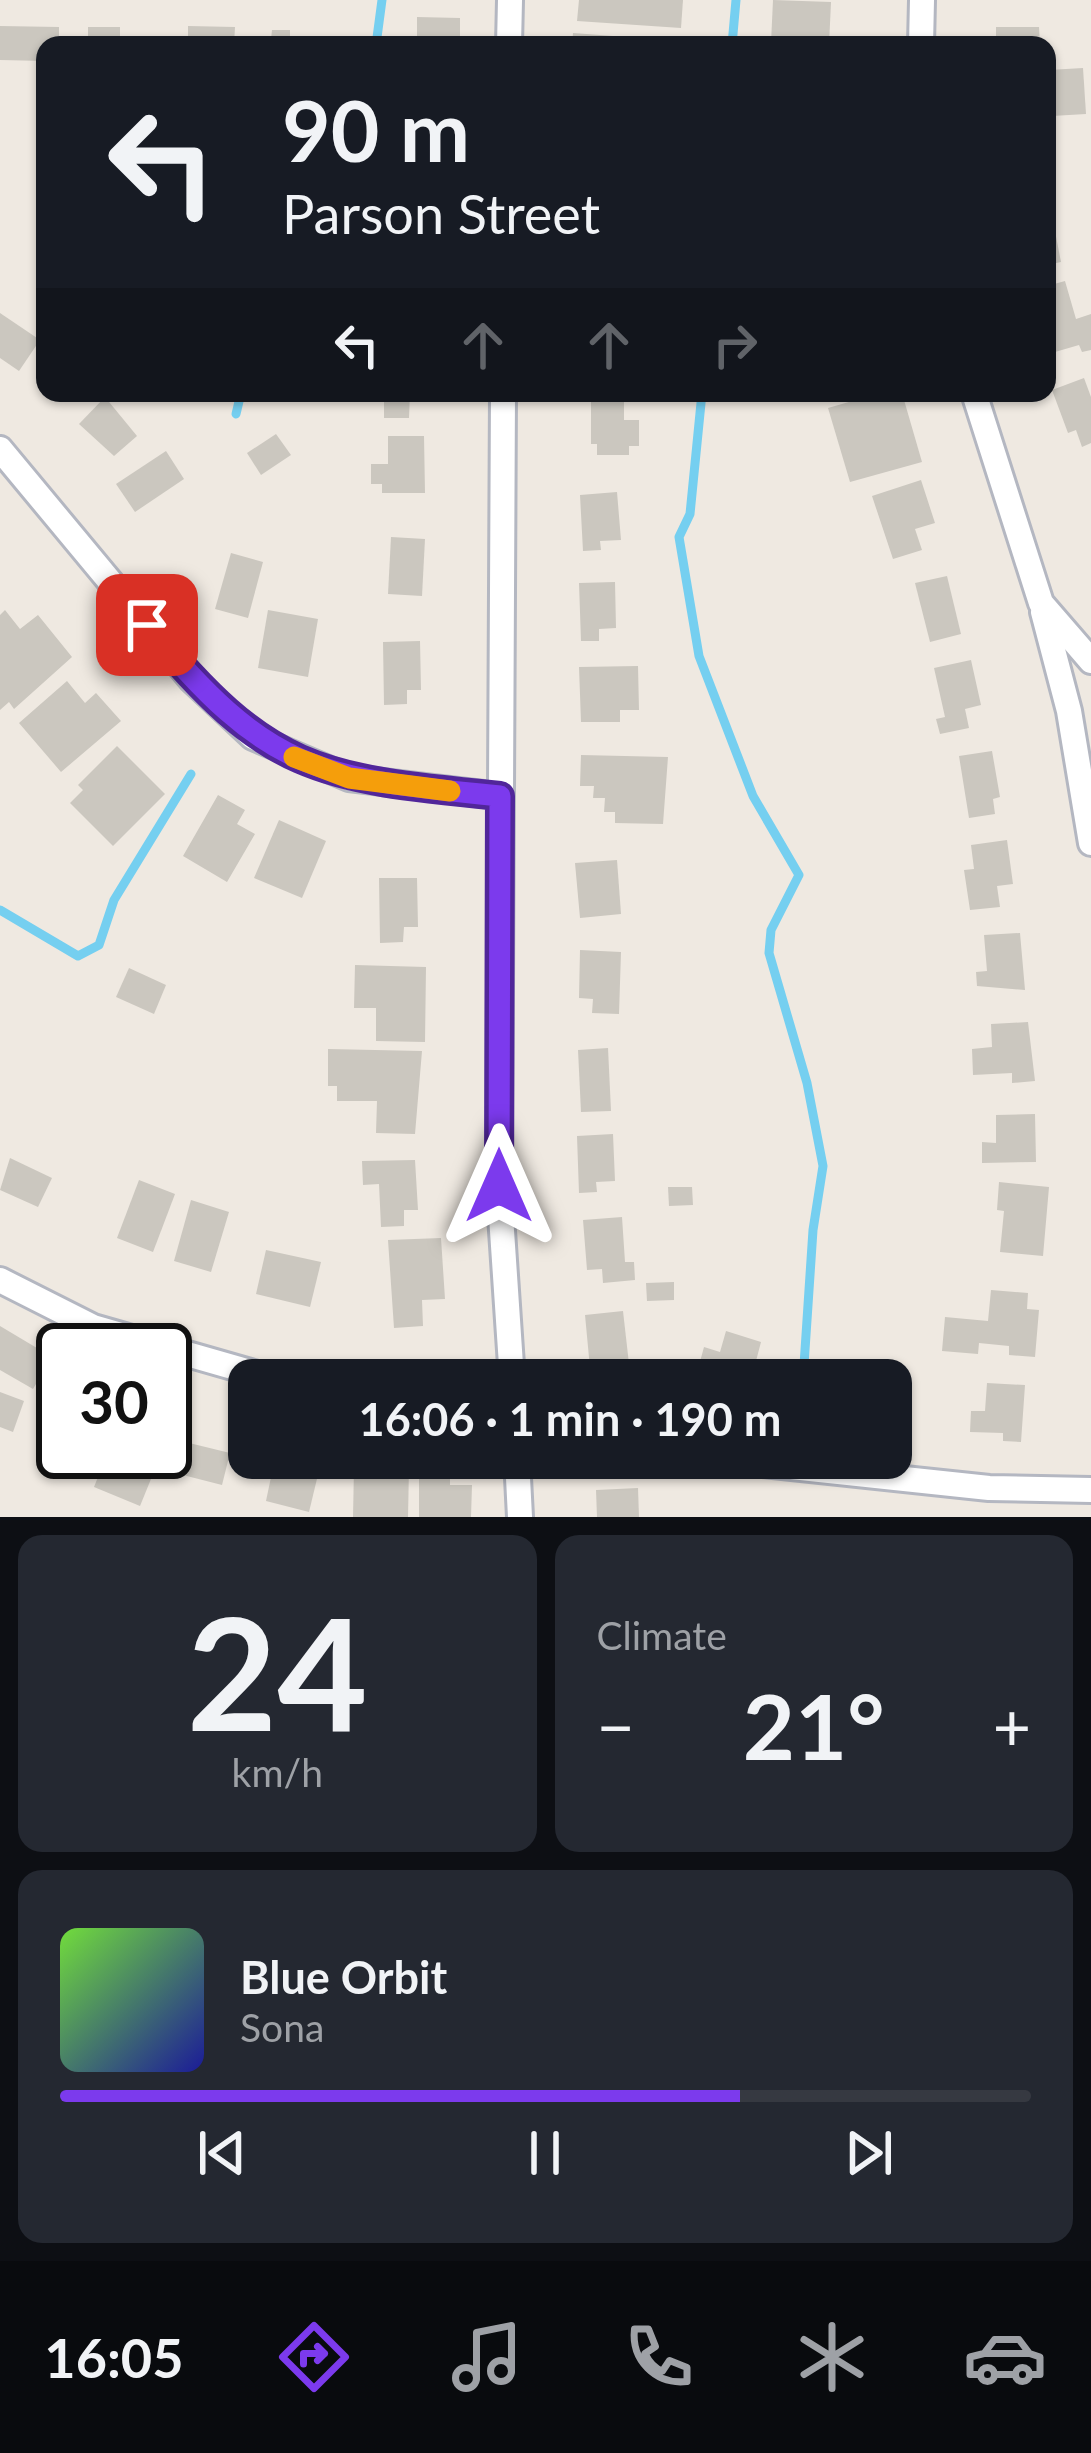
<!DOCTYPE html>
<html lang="en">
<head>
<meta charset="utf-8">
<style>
  :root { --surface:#171b24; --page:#242831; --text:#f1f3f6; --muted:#9ea1a6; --line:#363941; --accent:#7c3aed }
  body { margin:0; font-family:Lato,sans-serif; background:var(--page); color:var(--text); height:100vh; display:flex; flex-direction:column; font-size:45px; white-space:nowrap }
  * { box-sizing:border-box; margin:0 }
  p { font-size:39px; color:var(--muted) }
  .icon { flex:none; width:66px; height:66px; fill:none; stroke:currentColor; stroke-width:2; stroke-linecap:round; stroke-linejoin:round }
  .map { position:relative; height:1517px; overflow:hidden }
  .side { display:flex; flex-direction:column; gap:18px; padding:18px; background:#0d0f14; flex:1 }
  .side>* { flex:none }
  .guide { position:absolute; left:36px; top:36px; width:1020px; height:366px; border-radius:24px; box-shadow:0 3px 9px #0004; background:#171b24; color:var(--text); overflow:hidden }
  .speed { position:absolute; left:36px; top:1323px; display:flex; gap:24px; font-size:60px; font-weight:700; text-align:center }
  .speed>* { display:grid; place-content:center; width:156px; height:156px; border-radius:50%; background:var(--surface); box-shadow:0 3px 9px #0004; line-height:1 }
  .speed .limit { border:6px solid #111; border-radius:18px; background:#fff; color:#111 }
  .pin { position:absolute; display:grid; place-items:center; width:102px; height:102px; color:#fff; margin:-51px; border-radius:24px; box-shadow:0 6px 18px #0006 }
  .me { position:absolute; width:132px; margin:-66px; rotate:0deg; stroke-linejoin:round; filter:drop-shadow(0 0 9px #0008) }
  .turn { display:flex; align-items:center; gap:42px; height:252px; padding:0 48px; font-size:54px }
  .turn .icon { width:156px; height:156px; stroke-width:2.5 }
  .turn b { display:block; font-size:84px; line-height:102px }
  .lanes { display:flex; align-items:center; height:114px; padding:0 48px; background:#0003; justify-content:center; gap:60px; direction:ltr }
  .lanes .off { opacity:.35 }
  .big { font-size:90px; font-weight:700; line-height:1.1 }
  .side .tile { flex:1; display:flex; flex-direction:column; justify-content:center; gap:18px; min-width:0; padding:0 42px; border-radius:24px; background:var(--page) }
  .side .dial { align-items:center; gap:0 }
  .dial b { font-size:156px; line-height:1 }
  .song { display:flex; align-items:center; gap:36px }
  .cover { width:144px; height:144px; border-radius:18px; background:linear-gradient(135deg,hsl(100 70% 55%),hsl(240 70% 35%)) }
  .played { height:12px; border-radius:6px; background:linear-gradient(90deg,var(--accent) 70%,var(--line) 70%) }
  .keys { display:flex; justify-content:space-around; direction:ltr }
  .heat { display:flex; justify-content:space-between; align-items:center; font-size:66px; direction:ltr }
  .side .tiles { flex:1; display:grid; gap:18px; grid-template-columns:1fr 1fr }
  .tile:last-child { grid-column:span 2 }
  .trip { position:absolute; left:228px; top:1359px; width:684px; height:120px; border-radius:24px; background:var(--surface); box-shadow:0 3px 9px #0004; font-weight:700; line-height:120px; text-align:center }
  .tab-bar { display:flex; height:192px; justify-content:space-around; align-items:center; background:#090b0e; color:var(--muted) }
  .tab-bar .icon { width:84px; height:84px }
  .tab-bar .on { color:var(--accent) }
  .tab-bar b { font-size:54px; color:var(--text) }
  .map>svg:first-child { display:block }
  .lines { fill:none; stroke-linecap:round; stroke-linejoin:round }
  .stream { stroke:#75cff0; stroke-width:9 }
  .building { fill:#cbc7bf }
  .minor-casing { stroke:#b4b7c1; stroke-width:30 }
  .minor { stroke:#fff; stroke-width:24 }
  .route-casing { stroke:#51269a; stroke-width:30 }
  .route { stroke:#7c3aed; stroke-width:21 }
  .slow { stroke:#f59e0b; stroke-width:21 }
</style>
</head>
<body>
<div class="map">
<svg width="1091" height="1517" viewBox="0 0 1091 1517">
  <rect width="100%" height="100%" fill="#efe9e1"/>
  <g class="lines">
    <g class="stream">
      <polyline points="376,45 382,0"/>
      <polyline points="732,45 736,0"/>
      <polyline points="702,393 690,514 679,537 699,656 753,796 799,875 771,930 769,953 807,1083 823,1166 813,1230 803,1380"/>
      <polyline points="236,414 241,393"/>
      <polyline points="0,910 78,956 99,945 114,900 191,774"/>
    </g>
  </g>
  <g class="building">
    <polygon points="579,0 683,0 681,28 577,21"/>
    <polygon points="773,0 831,2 829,45 771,43"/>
    <polygon points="417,17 460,18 460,45 417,45"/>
    <polygon points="0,26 59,27 59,45 45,45 45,61 0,60"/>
    <polygon points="188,26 235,27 234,45 176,45 176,41 188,41"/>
    <rect x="88" y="27" width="32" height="18"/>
    <polygon points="996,27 1039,27 1040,45 996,45"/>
    <polygon points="272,30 290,30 290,45 257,45 257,38 271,39"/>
    <polygon points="573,33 666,40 666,45 572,45"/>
    <polygon points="1083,68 1086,114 1052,116 1049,70"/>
    <polygon points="1052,216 1061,262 1047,265 1047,217"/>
    <polygon points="1065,281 1076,319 1091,314 1091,350 1082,352 1079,345 1055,352 1047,337 1047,286"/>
    <polygon points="0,313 40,340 19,371 0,358"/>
    <polygon points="1084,378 1091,397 1091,443 1082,447 1076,430 1068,433 1052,390"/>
    <polygon points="384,393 410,393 409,418 384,418"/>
    <polygon points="591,393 624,401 624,420 639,420 639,446 629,446 629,455 597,455 597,444 591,444"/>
    <polygon points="880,393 902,393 922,462 850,482 828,408"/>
    <polygon points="105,397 137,436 114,456 79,424"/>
    <polygon points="276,434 291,455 261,475 247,453"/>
    <polygon points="388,436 424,436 425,493 382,493 382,484 371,484 371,464 388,464"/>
    <polygon points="166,451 184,479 135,512 116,484"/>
    <polygon points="921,480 935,523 915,529 922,550 893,559 872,496"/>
    <polygon points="617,492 621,540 600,541 601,550 583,551 580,495"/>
    <polygon points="391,537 425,539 422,596 388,594"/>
    <polygon points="231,553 263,562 248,618 215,609"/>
    <polygon points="947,576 961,634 930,642 915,583"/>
    <polygon points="615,582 616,628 599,629 599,641 581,641 579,583"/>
    <polygon points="5,610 20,629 38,615 72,657 14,709 9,702 0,710 0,615"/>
    <polygon points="268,610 318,619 308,677 258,668"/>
    <polygon points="420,641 421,690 407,690 407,704 384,705 383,642"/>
    <polygon points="971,660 981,705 965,709 969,728 940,734 936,719 945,717 934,668"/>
    <polygon points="638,666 639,710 620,710 620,722 581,722 579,667"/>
    <polygon points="67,681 85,703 96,693 121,721 61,772 19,723"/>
    <polygon points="117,746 165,794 113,846 70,803 83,790 78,785"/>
    <polygon points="992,751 1000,797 993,799 995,814 969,818 959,756"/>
    <polygon points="581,755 668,757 663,824 615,823 615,812 604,812 605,798 593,798 594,786 580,786"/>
    <polygon points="218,795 245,810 237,824 255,834 227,882 183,856"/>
    <polygon points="279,820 326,841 302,898 254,878"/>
    <polygon points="1007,840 1013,884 997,886 1000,907 970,910 964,870 974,869 971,845"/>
    <polygon points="617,860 621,914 580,918 575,863"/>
    <polygon points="379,878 417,878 418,927 404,927 403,942 380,943"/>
    <polygon points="1020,933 1025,990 977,986 976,972 987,971 984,935"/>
    <polygon points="580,950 621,952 619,1014 592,1013 593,999 579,998"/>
    <polygon points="355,965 426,967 425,1042 376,1041 376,1008 354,1008"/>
    <polygon points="129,968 166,985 154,1014 116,997"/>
    <polygon points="1028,1022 1035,1081 1012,1083 1012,1073 973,1075 972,1049 992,1047 991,1024"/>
    <polygon points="608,1048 611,1111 581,1112 578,1050"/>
    <polygon points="328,1049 422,1051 415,1134 376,1133 377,1101 337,1101 337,1086 328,1086"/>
    <polygon points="1035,1114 1036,1162 982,1163 982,1142 996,1143 996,1115"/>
    <polygon points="613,1134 615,1181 596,1182 597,1192 579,1193 577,1136"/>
    <polygon points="10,1158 52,1178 38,1207 0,1190"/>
    <polygon points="415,1160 418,1210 404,1210 404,1226 381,1227 379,1184 363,1185 362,1161"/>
    <polygon points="139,1180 175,1194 153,1252 117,1238"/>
    <polygon points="999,1182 1049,1187 1043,1256 1000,1252 1004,1211 997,1210"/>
    <polygon points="668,1187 692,1187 693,1205 669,1206"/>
    <polygon points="191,1200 229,1212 211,1272 174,1261"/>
    <polygon points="622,1217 625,1262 634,1262 635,1280 603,1283 602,1269 587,1270 583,1220"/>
    <polygon points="441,1238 445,1299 422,1300 423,1326 394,1328 388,1240"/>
    <polygon points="266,1250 321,1262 310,1307 256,1294"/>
    <polygon points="674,1282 674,1300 647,1301 646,1283"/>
    <polygon points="991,1290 1028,1293 1027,1309 1039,1310 1035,1357 1009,1355 1009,1346 979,1343 978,1354 942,1351 945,1317 988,1321"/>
    <polygon points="623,1311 629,1364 590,1368 585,1315"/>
    <polygon points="0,1326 52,1357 33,1389 0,1370"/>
    <polygon points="726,1331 761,1342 751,1380 695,1380 704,1347 720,1352"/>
    <polygon points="987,1383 1025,1385 1021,1442 1003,1441 1003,1433 970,1432 971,1411 985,1411"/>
    <polygon points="0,1392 24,1401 13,1432 0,1427"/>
    <polygon points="63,1419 63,1452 88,1452 81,1474 48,1463"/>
    <polygon points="177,1440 230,1453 222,1485 179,1474 183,1459 173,1457"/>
    <polygon points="108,1452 162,1452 140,1506 94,1487"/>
    <polygon points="275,1458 322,1458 309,1512 266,1501"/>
    <polygon points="354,1468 409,1468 408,1517 353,1517"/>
    <polygon points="419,1470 450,1470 450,1485 472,1485 471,1517 419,1517"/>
    <polygon points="638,1488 639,1517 597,1517 596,1490"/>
  </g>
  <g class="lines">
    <defs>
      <g id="minor">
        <polyline points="509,45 510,0"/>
        <polyline points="921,45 922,0"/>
        <polyline points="503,393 499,1186 512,1380"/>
        <polyline points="974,393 1041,603 1091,661"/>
        <polyline points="0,449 191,679 253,737 349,778 500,796"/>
        <polyline points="1043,612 1069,711 1091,843"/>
        <polyline points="0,1280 93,1327 278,1380"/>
        <polyline points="517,1458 520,1517"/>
        <polyline points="706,1458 989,1488 1091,1490"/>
      </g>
    </defs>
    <use href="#minor" class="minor-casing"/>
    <use href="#minor" class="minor"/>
  </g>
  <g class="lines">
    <defs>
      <path id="route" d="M 147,625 C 268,772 316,778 500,796 L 499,1186"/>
    </defs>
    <use href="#route" class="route-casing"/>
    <use href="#route" class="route"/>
    <polyline class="slow" points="294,757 349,778 450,791"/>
  </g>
</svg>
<div class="speed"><div class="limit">30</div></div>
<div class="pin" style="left:147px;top:625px;background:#d93025"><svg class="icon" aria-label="arrive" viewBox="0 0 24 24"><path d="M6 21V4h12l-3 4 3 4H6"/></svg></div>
<svg class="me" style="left:499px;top:1186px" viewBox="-20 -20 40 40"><path d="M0-17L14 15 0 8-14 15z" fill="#7c3aed" stroke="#fff" stroke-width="4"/></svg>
<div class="trip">16:06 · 1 min · 190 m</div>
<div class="guide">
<div class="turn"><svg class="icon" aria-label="left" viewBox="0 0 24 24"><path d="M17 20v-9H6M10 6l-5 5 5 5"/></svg><div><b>90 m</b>Parson Street</div></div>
<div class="lanes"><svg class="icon" aria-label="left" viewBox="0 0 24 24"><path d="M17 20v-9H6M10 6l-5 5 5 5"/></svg><svg class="icon off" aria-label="ahead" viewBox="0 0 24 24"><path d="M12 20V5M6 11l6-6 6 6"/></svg><svg class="icon off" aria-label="ahead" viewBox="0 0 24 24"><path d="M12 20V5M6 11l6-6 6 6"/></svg><svg class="icon off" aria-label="right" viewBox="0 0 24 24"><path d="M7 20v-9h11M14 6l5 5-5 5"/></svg></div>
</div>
</div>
<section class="side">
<div class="tiles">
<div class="tile dial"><b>24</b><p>km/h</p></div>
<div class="tile"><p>Climate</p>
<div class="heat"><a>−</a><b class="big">21°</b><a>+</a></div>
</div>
<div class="tile">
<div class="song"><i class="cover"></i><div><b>Blue Orbit</b><p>Sona</p></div></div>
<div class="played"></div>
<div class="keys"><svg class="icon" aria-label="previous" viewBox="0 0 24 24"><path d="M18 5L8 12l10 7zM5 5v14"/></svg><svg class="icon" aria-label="pause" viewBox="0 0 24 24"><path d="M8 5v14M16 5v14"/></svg><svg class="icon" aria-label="next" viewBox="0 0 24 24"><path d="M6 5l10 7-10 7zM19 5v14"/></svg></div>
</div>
</div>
</section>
<nav class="tab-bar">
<b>16:05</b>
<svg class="icon on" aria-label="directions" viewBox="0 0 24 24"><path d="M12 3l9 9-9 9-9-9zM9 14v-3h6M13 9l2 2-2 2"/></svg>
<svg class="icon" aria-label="music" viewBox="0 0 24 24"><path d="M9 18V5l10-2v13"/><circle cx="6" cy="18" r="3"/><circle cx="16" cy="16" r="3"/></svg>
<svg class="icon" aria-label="phone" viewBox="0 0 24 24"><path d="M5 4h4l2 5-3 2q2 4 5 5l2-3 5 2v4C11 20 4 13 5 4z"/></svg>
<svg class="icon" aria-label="climate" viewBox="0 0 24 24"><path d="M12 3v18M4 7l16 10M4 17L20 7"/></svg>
<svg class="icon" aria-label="car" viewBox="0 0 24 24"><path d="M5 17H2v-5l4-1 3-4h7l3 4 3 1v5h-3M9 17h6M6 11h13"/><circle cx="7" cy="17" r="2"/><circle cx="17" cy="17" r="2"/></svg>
</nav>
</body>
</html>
